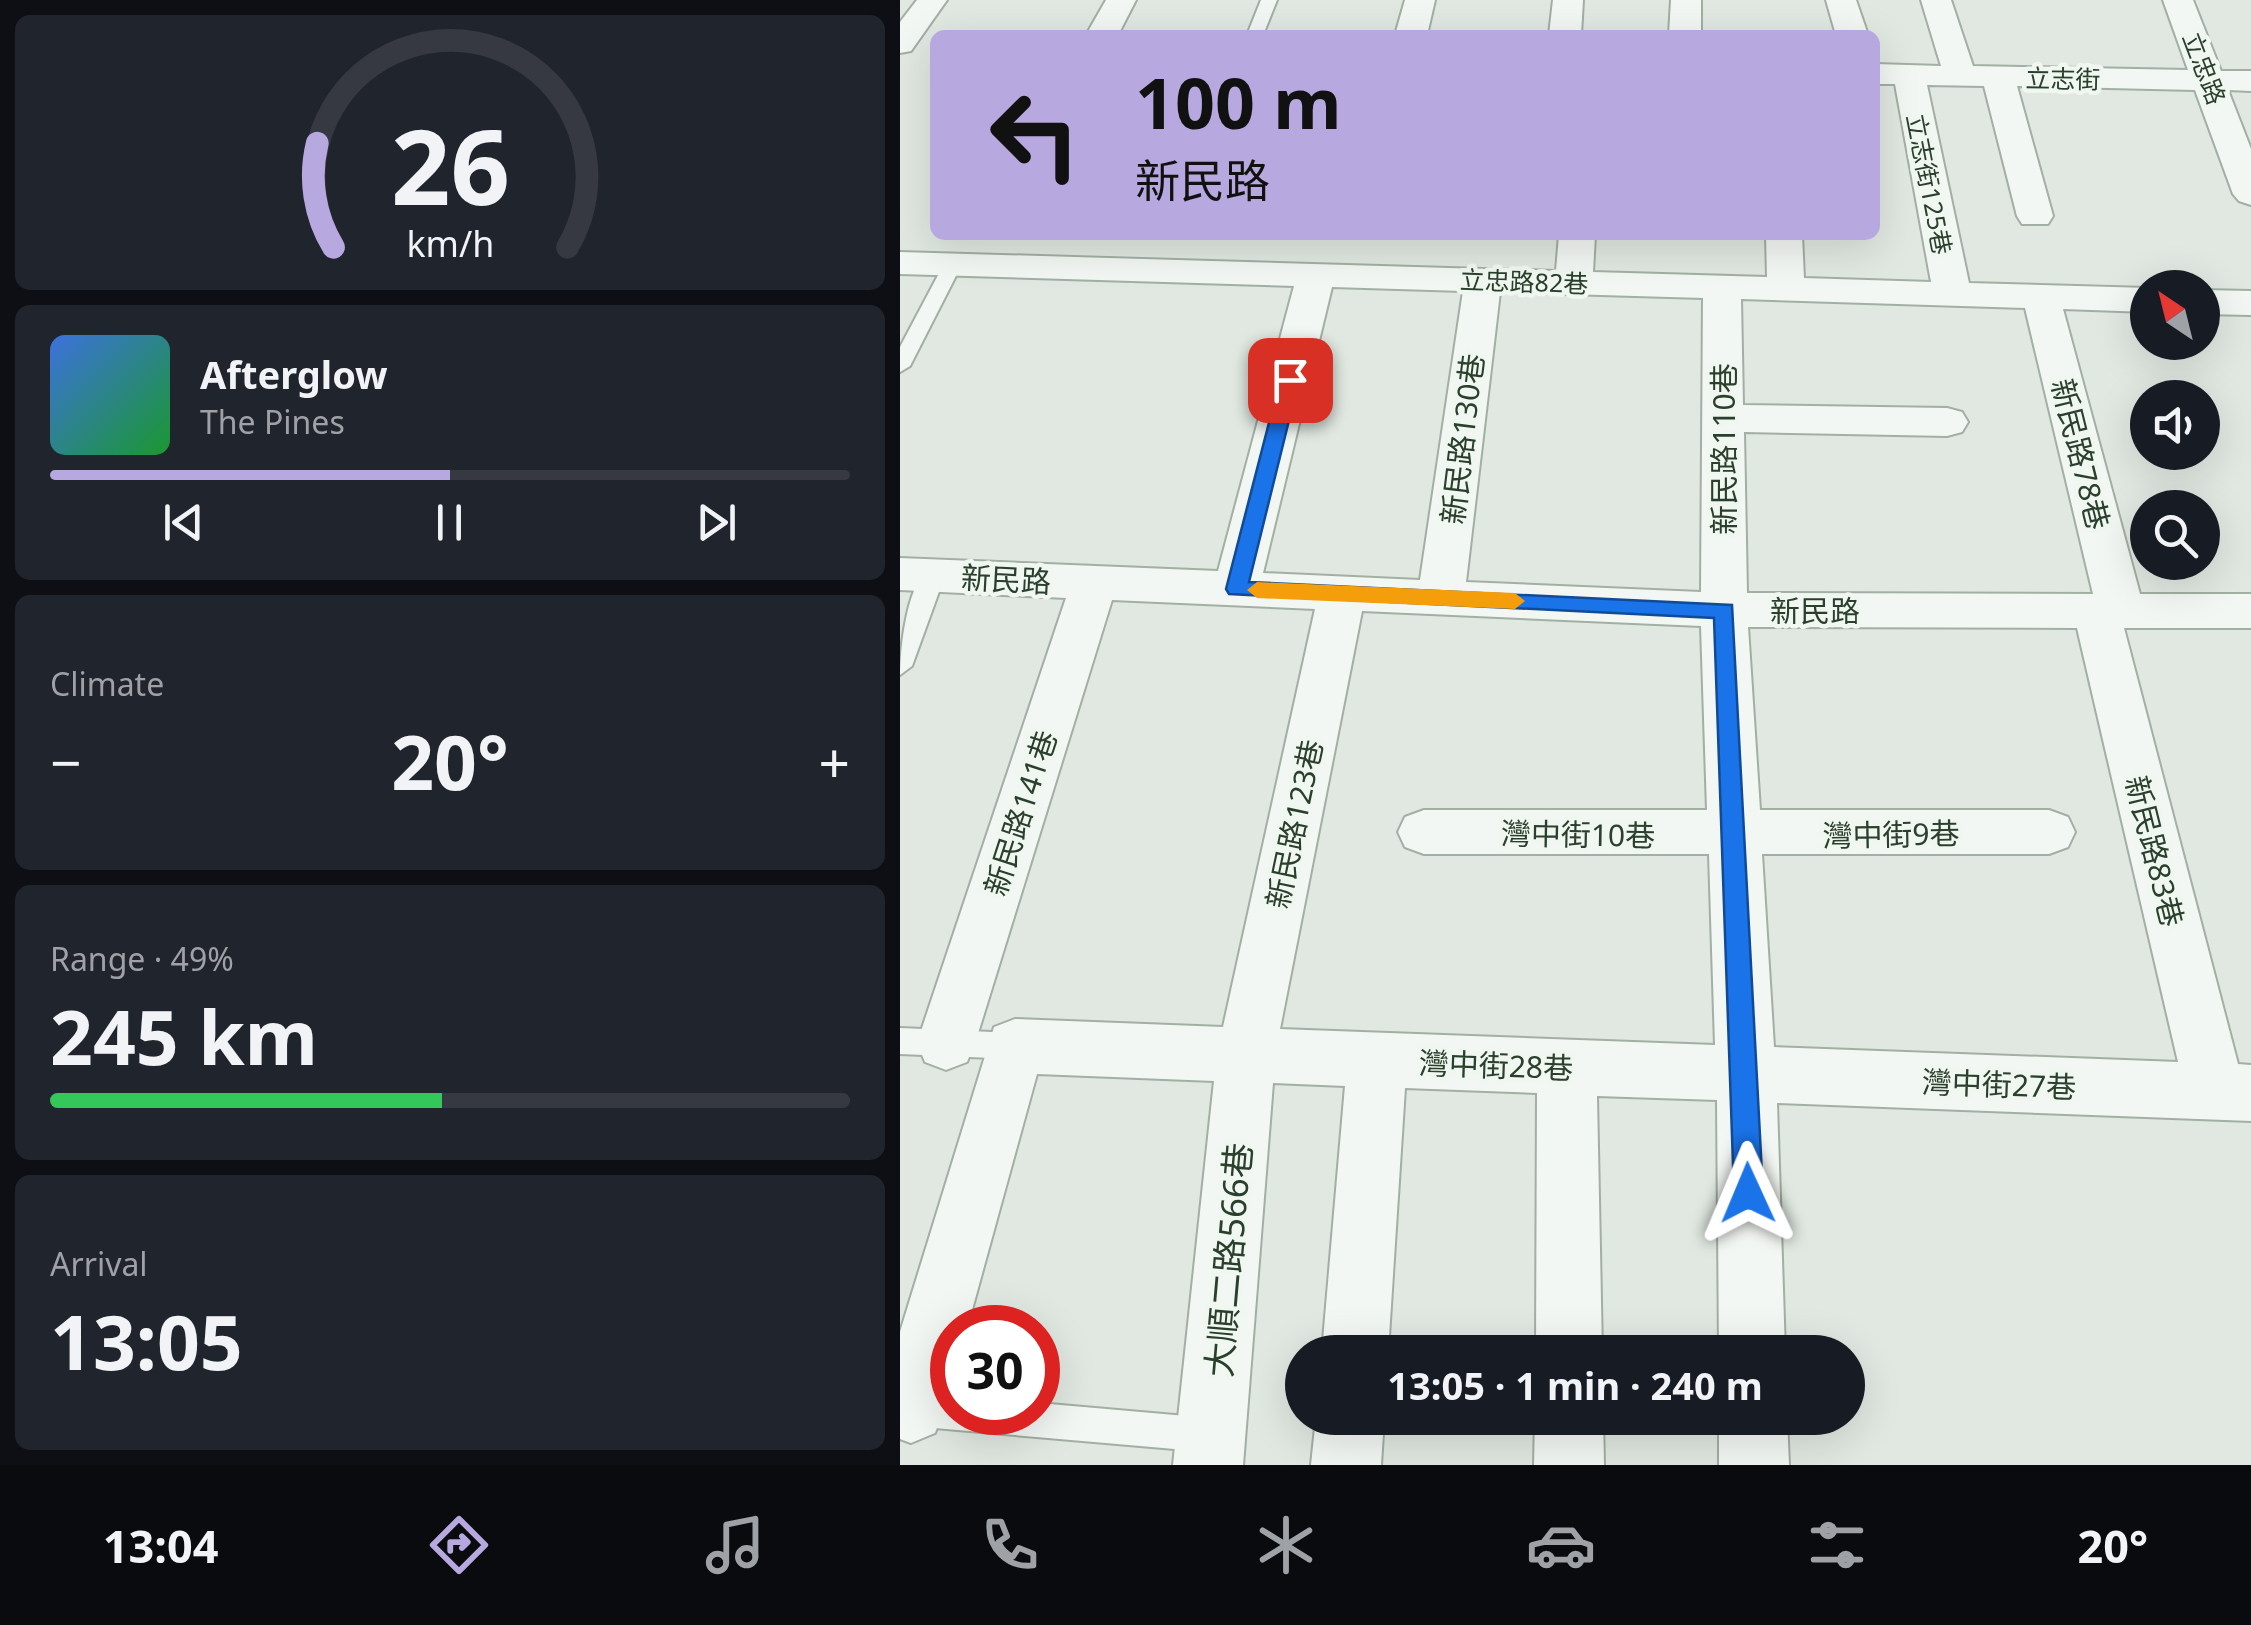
<!DOCTYPE html>
<html lang="en">
<head>
<meta charset="utf-8">
<style>
  :root { --surface:#171b24; --page:#20242c; --text:#f1f3f6; --muted:#9ea1a6; --line:#363941; --accent:#b7a9e0 }
  body { margin:0; font-family:"Noto Sans","Noto Sans TC",sans-serif; background:var(--page); color:var(--text); height:100vh; display:flex; flex-direction:column; font-size:38px; white-space:nowrap }
  * { box-sizing:border-box; margin:0 }
  p { font-size:32px; color:var(--muted) }
  .icon { flex:none; width:55px; height:55px; fill:none; stroke:currentColor; stroke-width:2; stroke-linecap:round; stroke-linejoin:round }
  .map { position:relative; flex:1; overflow:hidden }
  .drawer { display:flex; flex-direction:column; gap:15px; padding:15px; background:#0d0f14; width:900px }
  .drawer>* { flex:none }
  .guide { position:absolute; left:30px; top:30px; width:950px; height:210px; border-radius:15px; box-shadow:0 10px 40px #0002; background:#b7a9e0; color:#111; overflow:hidden }
  .needle { width:65px; rotate:325deg }
  .tools { position:absolute; left:1230px; top:270px; display:grid; gap:20px }
  .tools a { display:grid; place-items:center; width:90px; height:90px; border-radius:50%; background:var(--surface); box-shadow:0 10px 40px #0002; font-size:50px }
  .speed { position:absolute; left:30px; top:1305px; display:flex; gap:20px; font-size:50px; font-weight:700; text-align:center }
  .speed>* { display:grid; place-content:center; width:130px; height:130px; border-radius:50%; background:var(--surface); box-shadow:0 10px 40px #0002; line-height:1 }
  .speed .limit { border:15px solid #d22; background:#fff; color:#111 }
  .pin { position:absolute; display:grid; place-items:center; width:85px; height:85px; color:#fff; margin:-42px; border-radius:20px; box-shadow:0 5px 15px #0006 }
  .me { position:absolute; width:110px; margin:-55px; rotate:359deg; stroke-linejoin:round; filter:drop-shadow(0 0 8px #0008) }
  .turn { display:flex; align-items:center; gap:35px; height:210px; padding:0 40px; font-size:45px }
  .turn .icon { width:130px; height:130px; stroke-width:2.5 }
  .turn b { display:block; font-size:70px; line-height:85px }
  .big { font-size:75px; font-weight:700; line-height:1.1 }
  .drawer .tile { flex:1; display:flex; flex-direction:column; justify-content:center; gap:15px; min-width:0; padding:0 35px; border-radius:15px; background:var(--page) }
  .drawer .dial { align-items:center; gap:0 }
  .dial svg { height:260px; overflow:visible; fill:none; stroke:var(--line); stroke-width:7; stroke-linecap:round; text-anchor:middle }
  .dial text { fill:var(--text); stroke:none }
  .song { display:flex; align-items:center; gap:30px }
  .cover { width:120px; height:120px; border-radius:15px; background:linear-gradient(135deg,hsl(220 70% 55%),hsl(130 70% 35%)) }
  .played { height:10px; border-radius:5px; background:linear-gradient(90deg,var(--accent) 50%,var(--line) 50%) }
  .keys { display:flex; justify-content:space-around; direction:ltr }
  .heat { display:flex; justify-content:space-between; align-items:center; font-size:55px; direction:ltr }
  .charge { height:15px; border-radius:8px; background:linear-gradient(90deg,#34c759 49%,var(--line) 0) }
  .trip { position:absolute; left:385px; top:1335px; width:580px; height:100px; border-radius:50px; background:var(--surface); box-shadow:0 10px 40px #0002; font-weight:700; line-height:100px; text-align:center }
  .tab-bar { display:flex; height:160px; justify-content:space-around; align-items:center; background:#090b0e; color:var(--muted) }
  .tab-bar .icon { width:70px; height:70px }
  .tab-bar .on { color:var(--accent) }
  .tab-bar b { font-size:45px; color:var(--text) }
  main { display:flex; flex:1; min-height:0 }
  .map>svg:first-child { display:block }
  .lines { fill:none; stroke-linecap:round; stroke-linejoin:round }
  .lane-casing { stroke:#a2afa3; stroke-width:4 }
  .street-casing { stroke:#a2afa3; stroke-width:4 }
  .lane { fill:#f3f7f3; fill-rule:evenodd }
  .street { fill:#f3f7f3; fill-rule:evenodd }
  .route { fill:#1a73e8; stroke:#114b97; stroke-width:2.5 }
  .slow { fill:#f59e0b }
  .labels { text-anchor:middle; dominant-baseline:central; stroke-width:9; stroke-linejoin:round; paint-order:stroke }
  .far-street-label { font-size:25px; fill:#2a3f2c; stroke:#f0f6f0 }
  .street-label { font-size:30px; fill:#2a3f2c; stroke:#f0f6f0 }
  .near-street-label { font-size:35px; fill:#2a3f2c; stroke:#f0f6f0 }
</style>
</head>
<body>
<main>
<section class="drawer">
<div class="tile dial"><svg viewBox="0 0 100 80">
<path d="M14 69A42 42 0 1 1 86 69"/>
<path d="M14 69A42 42 0 0 1 9 37" stroke="#b7a9e0"/>
<text x="50" y="56" font-size="32" font-weight="700">26</text>
<text x="50" y="72" font-size="11">km/h</text>
</svg></div>
<div class="tile">
<div class="song"><i class="cover"></i><div><b>Afterglow</b><p>The Pines</p></div></div>
<div class="played"></div>
<div class="keys"><svg class="icon" aria-label="previous" viewBox="0 0 24 24"><path d="M18 5L8 12l10 7zM5 5v14"/></svg><svg class="icon" aria-label="pause" viewBox="0 0 24 24"><path d="M8 5v14M16 5v14"/></svg><svg class="icon" aria-label="next" viewBox="0 0 24 24"><path d="M6 5l10 7-10 7zM19 5v14"/></svg></div>
</div>
<div class="tile"><p>Climate</p>
<div class="heat"><a>−</a><b class="big">20°</b><a>+</a></div>
</div>
<div class="tile"><p>Range · 49%</p><b class="big">245 km</b><div class="charge"></div></div>
<div class="tile"><p>Arrival</p><b class="big">13:05</b></div>
</section>
<div class="map">
<svg width="1351" height="1465" viewBox="0 0 1351 1465">
  <rect width="100%" height="100%" fill="#e0e8e1"/>
  <g class="lines">
    <defs>
      <g id="lane">
        <polygon points="361,0 377,0 363,35 347,35"/>
        <polygon points="53,258 62,264 10,366 0,372 0,347 44,264"/>
        <path d="M 34,567 L 45,575 L 12,666 L 0,675 C 0,650 7,575 34,567 Z"/>
        <polygon points="0,1028 115,1033 125,1036 130,1046 125,1056 115,1059 0,1054"/>
        <polygon points="0,1391 52,1395 52,1412 138,1412 138,1403 309,1418 321,1423 326,1435 321,1447 309,1452 0,1425"/>
      </g>
      <g id="street">
        <polygon points="17,0 47,0 11,51 0,53 0,22"/>
        <polygon points="206,0 236,0 218,35 186,35"/>
        <polygon points="505,0 535,0 527,35 495,35"/>
        <polygon points="653,0 683,0 681,35 649,35"/>
        <polygon points="771,0 801,0 801,35 769,35"/>
        <polygon points="926,0 956,0 968,35 936,35"/>
        <path d="M 1021,0 L 1051,0 L 1073,66 L 1288,70 L 1263,0 L 1293,0 L 1321,71 L 1351,71 L 1351,91 L 1328,90 L 1351,149 L 1351,205 L 1339,201 L 1333,194 L 1295,90 L 1117,86 L 1153,216 L 1148,224 L 1122,224 L 1117,216 L 1084,86 L 1027,85 L 1069,283 L 1248,288 L 1248,312 L 1163,309 L 1240,594 L 1351,594 L 1351,628 L 1224,628 L 1338,1064 L 1351,1065 L 1351,1121 L 877,1103 L 885,1352 L 819,1352 L 817,1100 L 697,1096 L 702,1352 L 636,1352 L 637,1093 L 505,1088 L 488,1352 L 422,1352 L 445,1086 L 373,1083 L 343,1465 L 273,1465 L 314,1081 L 137,1074 L 67,1328 L 52,1328 C 52,1367 50,1397 35,1433 L 11,1443 L 0,1439 L 0,1332 L 94,1027 L 115,1019 L 323,1027 L 415,609 L 212,600 L 75,1043 L 67,1062 L 46,1070 L 25,1062 L 17,1043 L 166,598 L 0,590 L 0,558 L 318,571 L 394,286 L 0,274 L 0,252 L 656,271 L 659,235 L 695,235 L 693,272 L 867,277 L 866,235 L 902,235 L 904,278 L 1031,282 L 995,84 L 975,84 L 975,64 L 1041,66 ZM 432,287 L 563,291 L 520,580 L 363,573 ZM 600,292 L 803,298 L 801,592 L 566,582 ZM 841,299 L 1125,308 L 1193,594 L 847,593 L 844,432 L 1047,436 L 1062,432 L 1068,422 L 1062,412 L 1047,408 L 843,405 ZM 462,611 L 801,626 L 807,810 L 524,810 L 505,817 L 498,832 L 505,847 L 524,854 L 809,854 L 815,1045 L 380,1029 ZM 848,627 L 1177,628 L 1278,1062 L 874,1047 L 862,854 L 1149,854 L 1168,847 L 1175,832 L 1168,817 L 1149,810 L 860,810 Z"/>
        <polygon points="1302,290 1351,291 1351,315 1302,314"/>
        <polygon points="416,1418 484,1418 481,1465 411,1465"/>
        <polygon points="635,1418 703,1418 704,1465 634,1465"/>
        <polygon points="819,1418 887,1418 889,1465 819,1465"/>
      </g>
    </defs>
    <use href="#lane" class="lane-casing"/>
    <use href="#street" class="street-casing"/>
    <use href="#lane" class="lane"/>
    <use href="#street" class="street"/>
  </g>
  <polygon class="route" points="390,374 399,380 349,582 832,605 863,1193 859,1203 848,1207 838,1203 834,1193 814,618 329,594 326,589 380,380"/>
  <polygon class="slow" points="357,582 615,593 625,601 615,609 357,598 347,590"/>
  <g class="labels">
    <g class="far-street-label">
      <text transform="translate(1305 68) rotate(69)">立忠路</text>
      <text transform="translate(1163 78) rotate(1)">立志街</text>
      <text transform="translate(1030 184) rotate(79)">立志街125巷</text>
      <text transform="translate(624 281) rotate(2)">立忠路82巷</text>
    </g>
    <g class="street-label">
      <text transform="translate(562 439) rotate(-83)">新民路130巷</text>
      <text transform="translate(823 449) rotate(-90)">新民路110巷</text>
      <text transform="translate(1181 454) rotate(76)">新民路78巷</text>
      <text transform="translate(106 579) rotate(3)">新民路</text>
      <text x="915" y="610">新民路</text>
      <text transform="translate(120 813) rotate(-72)">新民路141巷</text>
      <text transform="translate(394 824) rotate(-78)">新民路123巷</text>
      <text transform="translate(678 834) rotate(1)">灣中街10巷</text>
      <text transform="translate(991 834) rotate(-1)">灣中街9巷</text>
      <text transform="translate(1255 851) rotate(76)">新民路83巷</text>
      <text transform="translate(596 1065) rotate(2)">灣中街28巷</text>
      <text transform="translate(1099 1084) rotate(2)">灣中街27巷</text>
    </g>
    <g class="near-street-label">
      <text transform="translate(328 1260) rotate(-85)">大順二路566巷</text>
    </g>
  </g>
</svg>
<div class="tools">
<a><svg class="needle" viewBox="-14 -14 28 28"><path d="M0-13l5 13h-10z" fill="#e53935"/><path d="M0 13l5-13h-10z" fill="#9ea1a6"/></svg></a>
<a><svg class="icon" aria-label="sound" viewBox="0 0 24 24"><path d="M4 9h4l5-4v14l-5-4H4zM17 9q2 3 0 6"/></svg></a>
<a><svg class="icon" aria-label="search" viewBox="0 0 24 24"><circle cx="10" cy="10" r="6"/><path d="M15 15l6 6"/></svg></a>
</div>
<div class="speed"><div class="limit">30</div></div>
<div class="pin" style="left:390px;top:380px;background:#d93025"><svg class="icon" aria-label="arrive" viewBox="0 0 24 24"><path d="M6 21V4h12l-3 4 3 4H6"/></svg></div>
<svg class="me" style="left:848px;top:1193px" viewBox="-20 -20 40 40"><path d="M0-17L14 15 0 8-14 15z" fill="#1a73e8" stroke="#fff" stroke-width="4"/></svg>
<div class="trip">13:05 · 1 min · 240 m</div>
<div class="guide">
<div class="turn"><svg class="icon" aria-label="left" viewBox="0 0 24 24"><path d="M17 20v-9H6M10 6l-5 5 5 5"/></svg><div><b>100 m</b>新民路</div></div>
</div>
</div>
</main>
<nav class="tab-bar">
<b>13:04</b>
<svg class="icon on" aria-label="directions" viewBox="0 0 24 24"><path d="M12 3l9 9-9 9-9-9zM9 14v-3h6M13 9l2 2-2 2"/></svg>
<svg class="icon" aria-label="music" viewBox="0 0 24 24"><path d="M9 18V5l10-2v13"/><circle cx="6" cy="18" r="3"/><circle cx="16" cy="16" r="3"/></svg>
<svg class="icon" aria-label="phone" viewBox="0 0 24 24"><path d="M5 4h4l2 5-3 2q2 4 5 5l2-3 5 2v4C11 20 4 13 5 4z"/></svg>
<svg class="icon" aria-label="climate" viewBox="0 0 24 24"><path d="M12 3v18M4 7l16 10M4 17L20 7"/></svg>
<svg class="icon" aria-label="car" viewBox="0 0 24 24"><path d="M5 17H2v-5l4-1 3-4h7l3 4 3 1v5h-3M9 17h6M6 11h13"/><circle cx="7" cy="17" r="2"/><circle cx="17" cy="17" r="2"/></svg>
<svg class="icon" aria-label="filters" viewBox="0 0 24 24"><path d="M4 7h16M4 17h16"/><circle cx="9" cy="7" r="2"/><circle cx="15" cy="17" r="2"/></svg>
<b>20°</b>
</nav>
</body>
</html>
